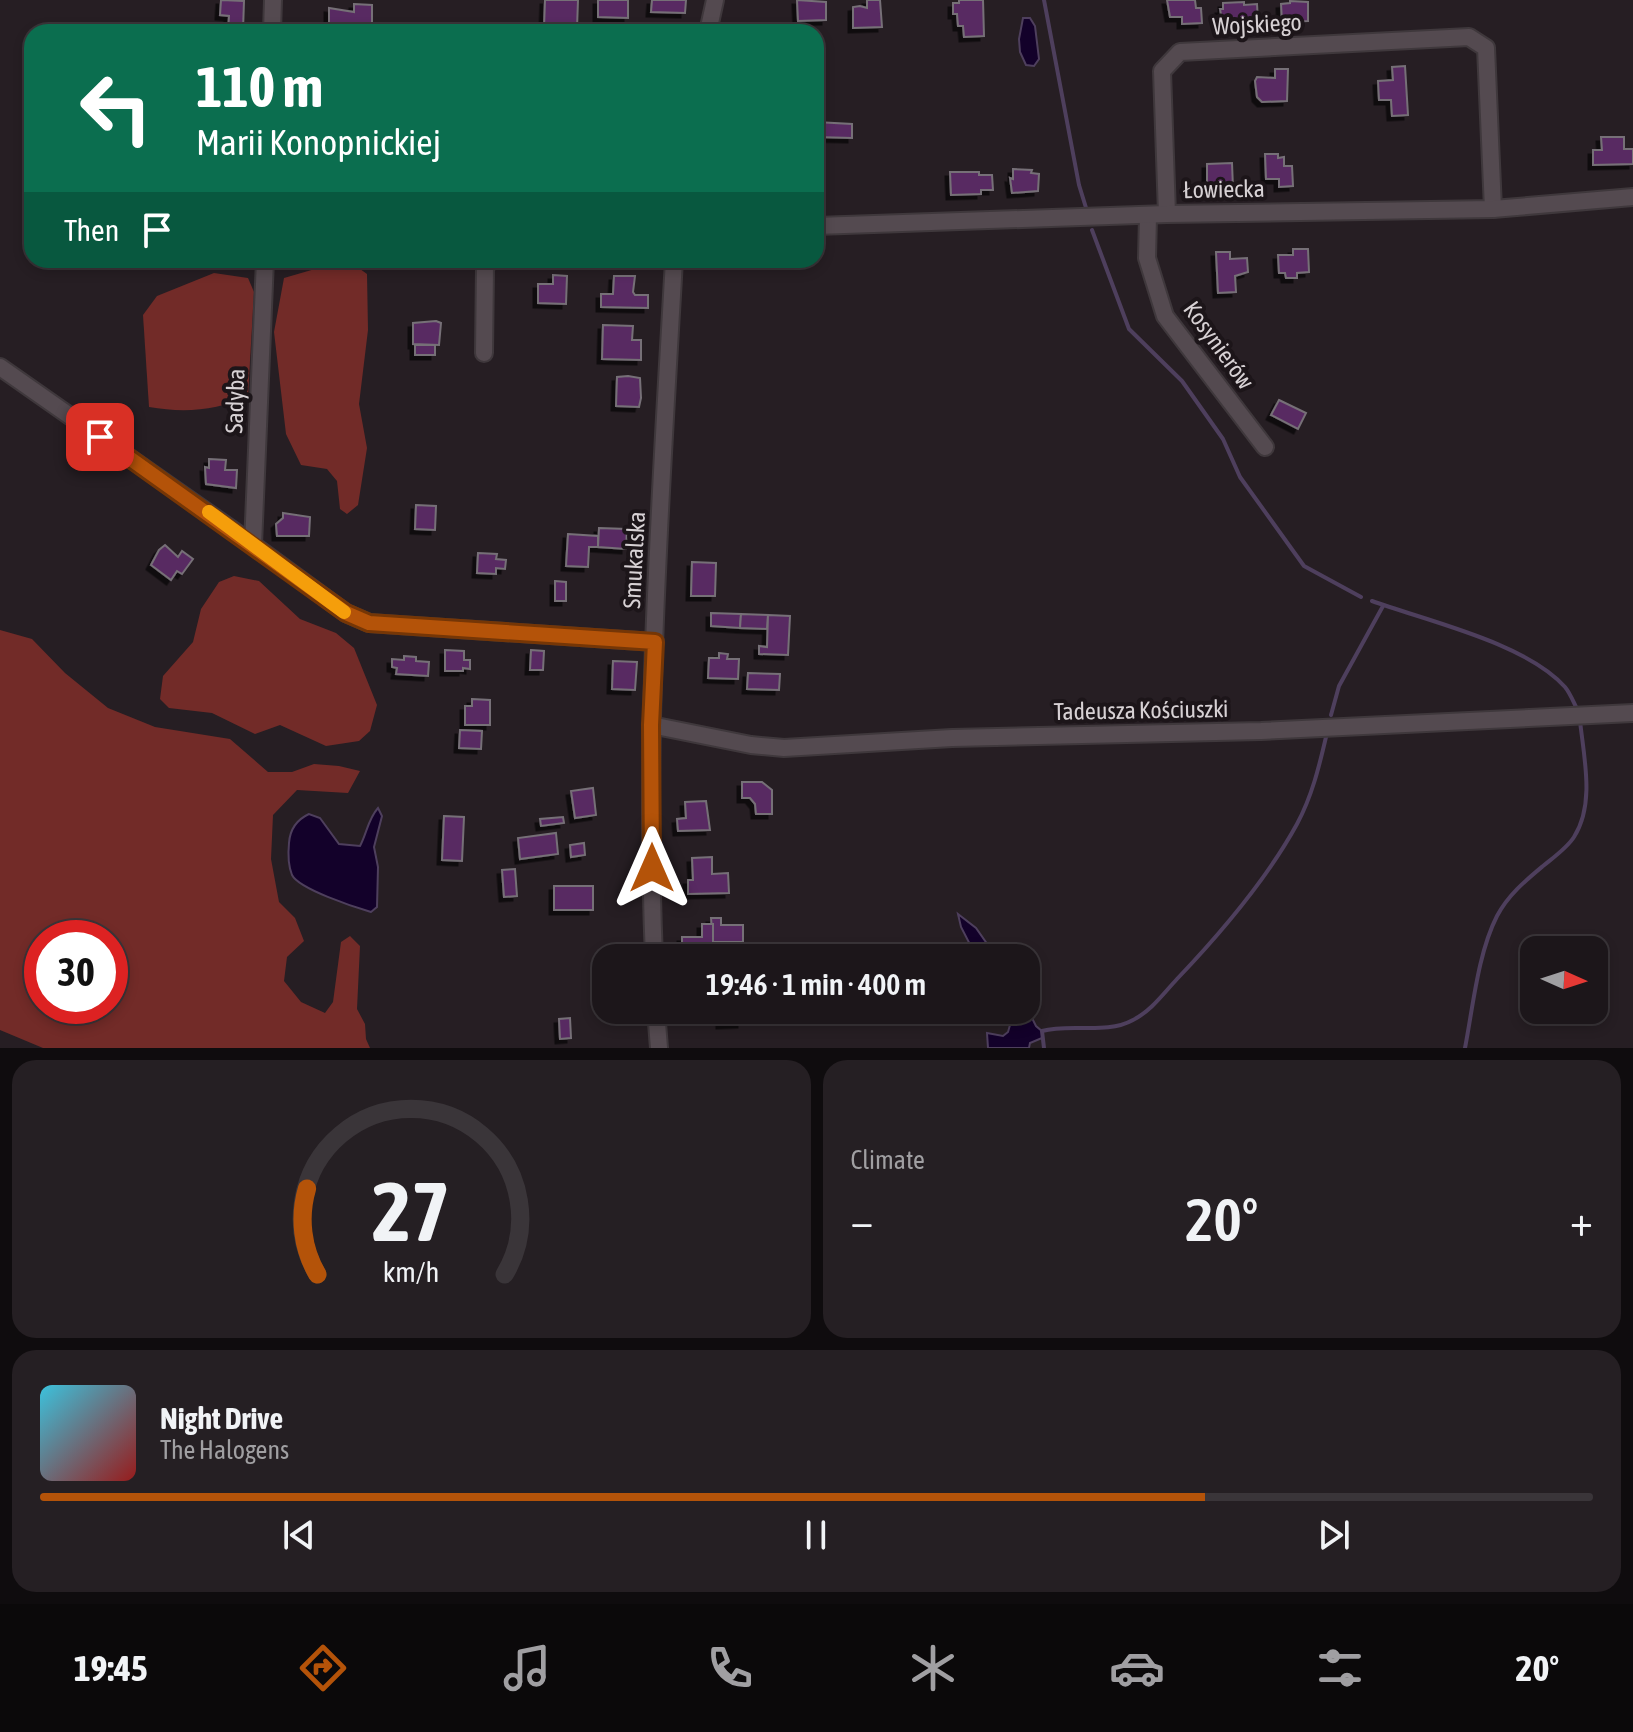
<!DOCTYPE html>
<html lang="en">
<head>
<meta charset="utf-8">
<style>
  :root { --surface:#1c161a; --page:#251f23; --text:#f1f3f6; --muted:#a09fa2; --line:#3a3539; --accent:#b45309 }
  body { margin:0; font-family:"Asap Condensed",sans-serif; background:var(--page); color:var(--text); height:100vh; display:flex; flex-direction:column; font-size:30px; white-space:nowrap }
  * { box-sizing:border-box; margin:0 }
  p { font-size:26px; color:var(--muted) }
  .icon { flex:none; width:44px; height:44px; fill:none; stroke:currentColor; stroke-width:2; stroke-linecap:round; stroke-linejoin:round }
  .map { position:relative; height:1048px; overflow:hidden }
  .panel { display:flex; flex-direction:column; gap:12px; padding:12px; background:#0f0c0e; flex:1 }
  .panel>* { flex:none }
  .banner { position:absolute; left:24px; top:24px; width:800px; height:244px; border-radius:24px; box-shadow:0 4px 12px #0003,0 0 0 2px var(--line); background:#0b6e4f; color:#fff; overflow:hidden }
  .needle { width:52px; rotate:93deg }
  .tools { position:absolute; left:1520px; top:936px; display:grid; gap:16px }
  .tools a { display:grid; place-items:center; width:88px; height:88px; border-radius:16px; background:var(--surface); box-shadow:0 4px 12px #0003,0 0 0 2px var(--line); font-size:40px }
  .speed { position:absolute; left:24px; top:920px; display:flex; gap:16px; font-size:40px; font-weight:700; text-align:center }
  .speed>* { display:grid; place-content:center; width:104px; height:104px; border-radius:50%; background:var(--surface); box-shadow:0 4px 12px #0003,0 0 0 2px var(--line); line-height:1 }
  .speed .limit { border:12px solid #d22; background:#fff; color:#111 }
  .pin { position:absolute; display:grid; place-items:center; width:68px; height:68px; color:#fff; margin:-34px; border-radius:16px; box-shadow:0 4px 12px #0006 }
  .me { position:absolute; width:88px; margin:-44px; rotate:0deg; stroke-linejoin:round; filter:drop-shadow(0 0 6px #0008) }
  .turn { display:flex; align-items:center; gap:28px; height:168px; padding:0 40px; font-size:36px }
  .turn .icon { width:104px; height:104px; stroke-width:2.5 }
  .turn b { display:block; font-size:56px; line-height:68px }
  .then { display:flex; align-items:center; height:76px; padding:0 40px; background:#0003; gap:16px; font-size:30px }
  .big { font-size:60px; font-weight:600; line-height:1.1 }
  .panel .tile { flex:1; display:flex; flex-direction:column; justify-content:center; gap:12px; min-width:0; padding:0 28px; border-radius:24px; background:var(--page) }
  .panel .dial { align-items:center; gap:0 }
  .dial svg { height:208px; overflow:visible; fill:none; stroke:var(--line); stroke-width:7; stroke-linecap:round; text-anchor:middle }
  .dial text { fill:var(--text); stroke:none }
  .song { display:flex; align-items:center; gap:24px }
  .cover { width:96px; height:96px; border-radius:12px; background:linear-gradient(135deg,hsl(190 70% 55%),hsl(0 70% 35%)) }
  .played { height:8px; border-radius:4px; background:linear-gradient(90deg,var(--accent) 75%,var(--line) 75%) }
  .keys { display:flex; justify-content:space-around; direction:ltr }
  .heat { display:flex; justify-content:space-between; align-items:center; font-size:44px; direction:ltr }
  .panel .tiles { flex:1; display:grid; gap:12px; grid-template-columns:1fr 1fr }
  .tile:last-child { grid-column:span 2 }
  .trip { position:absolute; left:592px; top:944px; width:448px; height:80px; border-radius:24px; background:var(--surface); box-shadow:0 4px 12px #0003,0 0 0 2px var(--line); font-weight:600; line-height:80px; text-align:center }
  .tabs { display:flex; height:128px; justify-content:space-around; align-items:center; background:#0b090a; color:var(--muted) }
  .tabs .icon { width:56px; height:56px }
  .tabs .active { color:var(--accent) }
  .tabs b { font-size:36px; color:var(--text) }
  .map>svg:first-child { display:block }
  .green { fill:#722b28; fill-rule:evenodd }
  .water { fill:#13012a; stroke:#4e3f5d; stroke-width:2 }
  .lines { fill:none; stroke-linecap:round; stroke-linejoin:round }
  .stream { stroke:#4e3f5d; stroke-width:4 }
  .building { fill:#582b62; stroke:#766f77; stroke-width:2; filter:url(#shadow) }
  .minor-casing { stroke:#3f383c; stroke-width:20 }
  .minor { stroke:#544a50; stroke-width:16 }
  .route-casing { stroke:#753606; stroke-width:20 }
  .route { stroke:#b45309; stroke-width:14 }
  .slow { stroke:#f59e0b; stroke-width:14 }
  .labels { text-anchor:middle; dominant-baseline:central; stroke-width:8; stroke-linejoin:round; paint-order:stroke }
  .street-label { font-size:24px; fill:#d7d1d4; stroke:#1c1519 }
</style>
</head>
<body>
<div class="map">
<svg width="1633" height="1048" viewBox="0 0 1633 1048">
  <defs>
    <filter id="shadow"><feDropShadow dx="-4.5" dy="4.5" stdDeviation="0" flood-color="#0009"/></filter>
  </defs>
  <rect width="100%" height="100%" fill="#261e23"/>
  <g class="green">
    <polygon points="315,269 360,269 367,274 368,330 359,404 367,448 358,505 347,514 340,509 337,481 327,469 301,465 286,434 274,332 284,278"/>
    <path d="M 214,273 L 248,278 L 254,292 L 248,396 C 217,411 183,413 149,407 L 143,315 L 157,296 Z"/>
    <polygon points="234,576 259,581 300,619 336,633 354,648 377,705 370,731 359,741 326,746 280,725 255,734 212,713 169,708 160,699 163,676 193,642 201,609 219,582"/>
    <path d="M 0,630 L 32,639 L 65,673 L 108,708 L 155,727 L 230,739 L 268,772 L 292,772 L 314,764 L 339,766 L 360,771 L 348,793 L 297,790 L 273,815 L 271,859 L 279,902 L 295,918 L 304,941 L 287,957 L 284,981 L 301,1002 L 325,1013 L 333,1002 L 341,942 L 350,936 L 360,946 L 357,1009 L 365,1024 L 366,1039 L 370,1048 L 43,1048 L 0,1030 ZM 110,938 L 110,1006 L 42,1006 L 42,938 Z"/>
  </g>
  <g class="water">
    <polygon points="1023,18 1030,18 1035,26 1039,59 1034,66 1026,65 1020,52 1019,39"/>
    <path d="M 378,808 L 382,816 L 374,847 L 378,867 L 377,907 L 371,912 C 354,907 299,889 292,875 C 288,865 288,853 289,843 C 290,829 296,820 309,814 L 320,818 L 339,844 L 360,846 C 367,833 368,819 378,808 Z"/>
    <polygon points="958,914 976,928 997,958 977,958 961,927"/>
    <polygon points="1026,1006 1036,1026 1043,1032 1042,1038 1030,1043 1029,1048 988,1048 987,1033 1003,1036 1008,1032 1010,1025 1005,1010 1026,1010"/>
  </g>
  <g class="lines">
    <g class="stream">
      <polyline points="1044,0 1079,185 1087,211"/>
      <polyline points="1092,230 1129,329 1182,381 1223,439 1240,477 1304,566 1361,597"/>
      <path d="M 1372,601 C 1427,621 1526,643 1565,687 C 1570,693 1573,701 1577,709"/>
      <polyline points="1331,715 1339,686 1383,606"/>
      <path d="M 1044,1048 L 1042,1031 C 1071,1023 1106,1035 1133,1020 C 1151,1011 1163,994 1177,979 C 1219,935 1268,877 1297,824 C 1312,796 1319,767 1326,737"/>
      <path d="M 1465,1048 C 1473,1007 1478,953 1497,916 C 1508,895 1525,881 1543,866 C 1554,857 1567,848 1574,837 C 1595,804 1584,758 1580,721"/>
    </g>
  </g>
  <g class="building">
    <polygon points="221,0 244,1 243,30 228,32 229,16 220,15"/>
    <polygon points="545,0 578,0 577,28 544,27"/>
    <polygon points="598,0 628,0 628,18 598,17"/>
    <polygon points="652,0 686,0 685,13 651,12"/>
    <polygon points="797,0 826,2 826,20 798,21"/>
    <polygon points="867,0 880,0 882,27 853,28 853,7 860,6 867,8"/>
    <polygon points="959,0 983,0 984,36 964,37 963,26 958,26 957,14 953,14 953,3 959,3"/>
    <polygon points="1167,0 1195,0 1196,8 1201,8 1202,23 1182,24 1182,17 1170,17"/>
    <polygon points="1290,1 1308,2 1308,21 1282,22 1281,4 1290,3"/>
    <polygon points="1244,2 1244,5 1257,4 1258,22 1223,26 1220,9 1223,9 1223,3"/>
    <polygon points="354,4 372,5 372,26 355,26 355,28 343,28 343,32 329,31 329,8 354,12"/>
    <polygon points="650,26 680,27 680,32 649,32"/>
    <polygon points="1405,66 1408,115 1392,116 1391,100 1379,100 1378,81 1393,80 1392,67"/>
    <polygon points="1275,69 1288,69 1287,101 1262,102 1257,97 1255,81 1257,77 1275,78"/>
    <polygon points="816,122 852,124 852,138 816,137"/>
    <polygon points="1601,137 1624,137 1624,149 1633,149 1633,164 1593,165 1593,150 1602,150"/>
    <polygon points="1265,154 1278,154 1278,158 1284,157 1284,166 1292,166 1293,186 1279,187 1279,179 1266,179"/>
    <polygon points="1232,163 1233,188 1207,188 1207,164"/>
    <polygon points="1013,169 1032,170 1031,173 1039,174 1038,191 1012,193 1010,178 1013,179"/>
    <polygon points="950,172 979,172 979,175 992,175 993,190 981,190 981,194 951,195"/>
    <polygon points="1293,249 1308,249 1309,272 1297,273 1297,278 1286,278 1285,273 1279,273 1278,255 1293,255"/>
    <polygon points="1216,252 1230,252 1230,259 1247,258 1248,272 1235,276 1236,292 1218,293"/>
    <polygon points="553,275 567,276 566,304 538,303 538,284 553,284"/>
    <polygon points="614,276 635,276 633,292 635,295 648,295 648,308 601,307 601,294 613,294"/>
    <polygon points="436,321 441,323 439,345 413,344 413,323"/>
    <polygon points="603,325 633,326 632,340 641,340 641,360 602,359"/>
    <rect x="415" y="345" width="20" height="10"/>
    <polygon points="628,376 640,378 641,398 639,407 616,406 617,377"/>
    <polygon points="1279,400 1306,413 1298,429 1271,415"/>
    <polygon points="209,459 226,460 225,470 237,470 236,488 206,484 205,467 209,468"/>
    <polygon points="416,505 436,506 435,530 415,529"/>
    <polygon points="283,513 310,517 309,536 277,536 276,524 283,518"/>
    <polygon points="599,528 627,529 626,549 598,547"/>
    <polygon points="568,534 598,536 598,547 589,547 588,567 566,566"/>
    <polygon points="165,545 178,557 182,551 193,559 182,574 177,571 171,580 151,565 159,550"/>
    <polygon points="478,553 497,554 496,559 506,560 505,569 496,568 496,574 477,573"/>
    <polygon points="692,562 716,563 715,596 691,596"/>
    <polygon points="555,581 566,582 566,601 555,601"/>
    <polygon points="711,613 741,614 740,628 711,626"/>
    <polygon points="741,614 768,615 767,629 740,628"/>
    <polygon points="768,615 790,616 788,655 759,654 759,646 767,647"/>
    <polygon points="445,650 464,651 464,660 470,660 470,669 463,668 463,671 445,671"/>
    <polygon points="531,650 544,651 543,670 530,670"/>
    <polygon points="719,653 728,654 727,659 739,659 738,679 708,678 709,658 719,658"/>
    <polygon points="404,656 416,657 416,661 429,662 428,676 396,674 397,668 392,667 392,659 404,660"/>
    <polygon points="613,661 637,662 635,690 612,689"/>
    <polygon points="748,673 780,674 779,690 747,689"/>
    <polygon points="472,699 490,700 490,725 465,725 465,706 472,706"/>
    <polygon points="460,730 482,731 481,749 459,748"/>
    <polygon points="742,782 762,782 772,790 772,814 756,814 755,804 750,798 742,798"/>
    <polygon points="593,788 596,815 575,818 571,791"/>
    <polygon points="706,801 710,830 678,831 677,819 686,818 685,802"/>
    <polygon points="444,816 464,817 462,861 442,860"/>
    <polygon points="563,817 564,823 541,826 540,819"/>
    <polygon points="556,833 558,854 520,859 518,838"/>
    <polygon points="584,843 585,855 571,857 570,845"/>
    <polygon points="712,857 712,874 728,873 729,893 688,894 688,880 693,880 692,858"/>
    <polygon points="515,869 517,896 504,897 502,870"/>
    <rect x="554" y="886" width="39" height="24"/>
    <polygon points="711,918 721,918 721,925 743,925 743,942 713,942"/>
    <polygon points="702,924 713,924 713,955 682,954 682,937 702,937"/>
    <polygon points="720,1010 753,1010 753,1017 742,1017 742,1023 721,1024"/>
    <polygon points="570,1018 571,1038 560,1039 559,1019"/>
  </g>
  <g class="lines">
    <defs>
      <g id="minor">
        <polyline points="272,32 273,0"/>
        <polyline points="708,32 715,0"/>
        <polyline points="1167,214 1162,71 1180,52 1469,37 1486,48 1493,209"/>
        <polyline points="1148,216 1147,258 1165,316 1265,447"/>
        <polyline points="816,226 1167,214 1493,209 1633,197"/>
        <polyline points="484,353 485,267 491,260"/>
        <polyline points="0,367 234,531 346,613 369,623 655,642"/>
        <polyline points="253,545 265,260"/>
        <polyline points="651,725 751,745 784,748 952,738 1261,731 1633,713"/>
        <path d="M 654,958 C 644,725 661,492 674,260"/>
        <polyline points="656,1010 659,1048"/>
      </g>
    </defs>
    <use href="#minor" class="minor-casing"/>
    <use href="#minor" class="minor"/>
  </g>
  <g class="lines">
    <defs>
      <polyline id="route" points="100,437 346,613 369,623 655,642 651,725 652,868"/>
    </defs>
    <use href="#route" class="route-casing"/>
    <use href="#route" class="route"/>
    <polyline class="slow" points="209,512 344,612"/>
  </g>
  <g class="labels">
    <g class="street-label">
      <text transform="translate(1257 24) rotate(-3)">Wojskiego</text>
      <text transform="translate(1224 189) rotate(-1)">Łowiecka</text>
      <text transform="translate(1219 345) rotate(54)">Kosynierów</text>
      <text transform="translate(235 401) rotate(-88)">Sadyba</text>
      <text transform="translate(634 560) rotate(-87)">Smukalska</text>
      <text transform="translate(1141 710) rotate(-1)">Tadeusza Kościuszki</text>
    </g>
  </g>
</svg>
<div class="tools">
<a><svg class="needle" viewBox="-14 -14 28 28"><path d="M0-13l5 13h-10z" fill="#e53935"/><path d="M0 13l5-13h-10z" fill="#a09fa2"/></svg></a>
</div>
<div class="speed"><div class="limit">30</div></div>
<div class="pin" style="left:100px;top:437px;background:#d93025"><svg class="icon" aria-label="arrive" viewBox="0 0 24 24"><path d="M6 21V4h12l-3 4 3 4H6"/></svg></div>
<svg class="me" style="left:652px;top:868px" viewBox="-20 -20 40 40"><path d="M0-17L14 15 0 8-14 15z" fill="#b45309" stroke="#fff" stroke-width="4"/></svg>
<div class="trip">19:46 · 1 min · 400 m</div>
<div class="banner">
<div class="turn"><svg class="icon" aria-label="left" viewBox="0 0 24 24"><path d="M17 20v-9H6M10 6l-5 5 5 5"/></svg><div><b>110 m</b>Marii Konopnickiej</div></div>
<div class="then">Then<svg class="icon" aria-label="arrive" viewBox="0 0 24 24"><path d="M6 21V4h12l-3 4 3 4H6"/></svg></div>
</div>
</div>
<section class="panel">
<div class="tiles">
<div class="tile dial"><svg viewBox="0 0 100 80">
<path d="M14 69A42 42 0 1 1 86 69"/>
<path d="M14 69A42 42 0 0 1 10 36" stroke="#b45309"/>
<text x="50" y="56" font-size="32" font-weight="700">27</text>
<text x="50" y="72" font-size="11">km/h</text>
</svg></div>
<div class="tile"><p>Climate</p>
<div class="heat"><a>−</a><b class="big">20°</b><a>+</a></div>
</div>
<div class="tile">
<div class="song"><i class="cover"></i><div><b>Night Drive</b><p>The Halogens</p></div></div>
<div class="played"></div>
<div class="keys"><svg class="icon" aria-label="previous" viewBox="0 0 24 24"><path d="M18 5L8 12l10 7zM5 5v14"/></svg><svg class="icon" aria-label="pause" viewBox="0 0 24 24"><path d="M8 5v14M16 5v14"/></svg><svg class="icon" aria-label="next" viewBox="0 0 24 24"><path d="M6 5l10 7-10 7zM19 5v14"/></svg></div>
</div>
</div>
</section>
<nav class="tabs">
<b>19:45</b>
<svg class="icon active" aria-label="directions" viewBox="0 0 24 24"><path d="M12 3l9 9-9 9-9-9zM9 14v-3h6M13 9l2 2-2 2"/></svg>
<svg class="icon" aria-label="music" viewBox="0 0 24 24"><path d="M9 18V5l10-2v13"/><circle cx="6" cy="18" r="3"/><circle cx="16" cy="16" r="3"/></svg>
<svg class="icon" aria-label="phone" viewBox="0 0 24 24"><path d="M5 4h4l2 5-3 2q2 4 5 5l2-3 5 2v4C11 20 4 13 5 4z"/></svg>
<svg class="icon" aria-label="climate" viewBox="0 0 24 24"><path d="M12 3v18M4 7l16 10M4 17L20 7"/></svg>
<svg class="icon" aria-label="car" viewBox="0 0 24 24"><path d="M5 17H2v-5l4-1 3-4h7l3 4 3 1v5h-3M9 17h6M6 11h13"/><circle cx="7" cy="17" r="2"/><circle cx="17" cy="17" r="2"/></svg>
<svg class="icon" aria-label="filters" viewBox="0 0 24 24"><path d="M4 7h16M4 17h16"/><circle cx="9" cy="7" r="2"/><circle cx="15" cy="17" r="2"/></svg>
<b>20°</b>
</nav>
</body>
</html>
